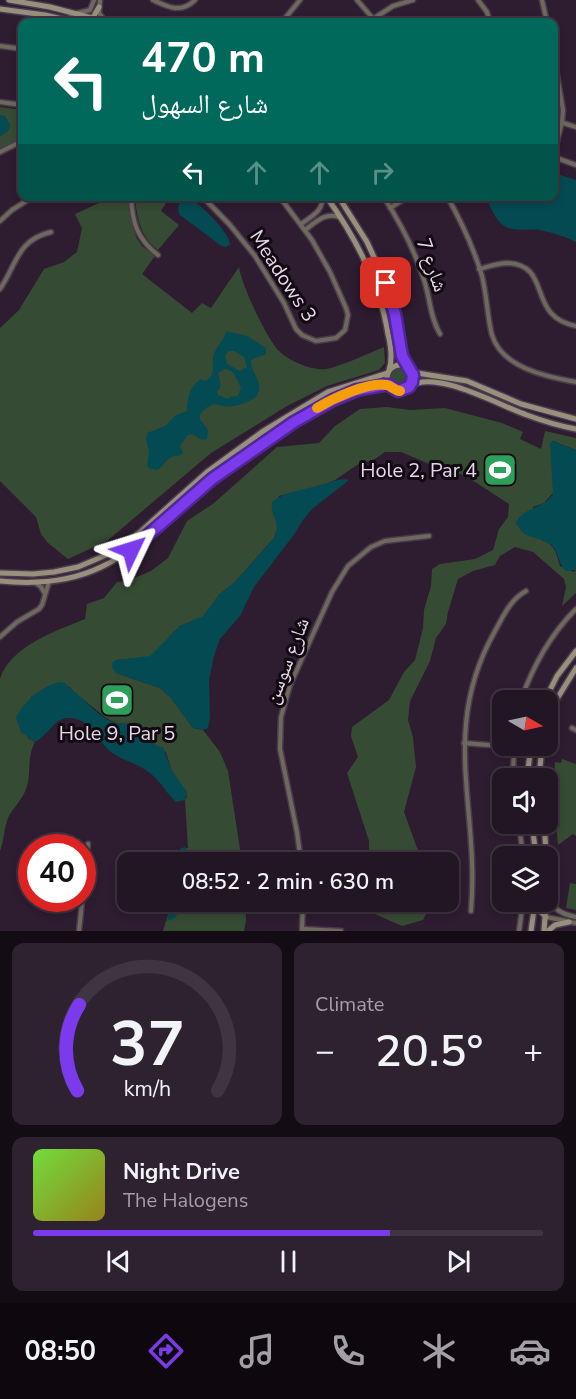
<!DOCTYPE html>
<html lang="en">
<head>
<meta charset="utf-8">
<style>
  :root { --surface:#221524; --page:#2e2231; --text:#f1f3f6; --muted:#a29fa6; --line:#3f3441; --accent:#7c3aed }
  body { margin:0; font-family:"Nunito Sans","Noto Naskh Arabic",sans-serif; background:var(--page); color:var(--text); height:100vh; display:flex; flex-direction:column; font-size:22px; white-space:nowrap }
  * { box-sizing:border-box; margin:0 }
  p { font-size:20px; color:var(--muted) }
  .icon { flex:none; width:33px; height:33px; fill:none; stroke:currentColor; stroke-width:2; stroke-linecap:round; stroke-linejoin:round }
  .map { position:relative; height:931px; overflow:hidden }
  .panel { display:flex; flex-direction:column; gap:12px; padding:12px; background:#130c14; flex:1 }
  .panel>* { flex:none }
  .guide { position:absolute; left:18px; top:18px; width:540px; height:183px; border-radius:12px; box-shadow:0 3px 9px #0003,0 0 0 2px var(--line); background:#00695c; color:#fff; overflow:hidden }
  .needle { width:39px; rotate:99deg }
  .fabs { position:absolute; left:492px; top:690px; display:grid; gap:12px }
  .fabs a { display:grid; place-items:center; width:66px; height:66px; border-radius:12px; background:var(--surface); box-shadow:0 3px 9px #0003,0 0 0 2px var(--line); font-size:30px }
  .speed { position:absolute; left:18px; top:834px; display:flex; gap:12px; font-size:30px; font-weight:700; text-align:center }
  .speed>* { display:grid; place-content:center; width:78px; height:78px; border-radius:50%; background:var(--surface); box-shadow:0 3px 9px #0003,0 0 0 2px var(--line); line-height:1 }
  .speed .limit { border:9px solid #d22; background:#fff; color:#111 }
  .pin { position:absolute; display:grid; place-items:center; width:51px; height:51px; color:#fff; margin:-26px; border-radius:12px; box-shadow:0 3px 9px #0006 }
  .me { position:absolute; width:66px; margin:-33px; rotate:49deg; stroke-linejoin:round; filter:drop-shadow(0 0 4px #0008) }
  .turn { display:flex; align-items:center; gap:21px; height:126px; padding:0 24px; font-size:27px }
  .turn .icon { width:78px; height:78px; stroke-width:2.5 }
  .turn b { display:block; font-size:42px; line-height:51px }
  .lanes { display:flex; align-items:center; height:57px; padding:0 24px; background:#0003; justify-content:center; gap:30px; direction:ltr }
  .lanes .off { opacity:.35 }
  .big { font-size:45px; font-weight:600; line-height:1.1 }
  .panel .card { flex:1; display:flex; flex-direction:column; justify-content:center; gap:9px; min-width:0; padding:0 21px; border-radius:12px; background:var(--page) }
  .panel .dial { align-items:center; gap:0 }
  .dial svg { height:156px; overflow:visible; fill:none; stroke:var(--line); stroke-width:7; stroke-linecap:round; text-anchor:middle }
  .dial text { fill:var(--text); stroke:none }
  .song { display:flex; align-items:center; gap:18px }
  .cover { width:72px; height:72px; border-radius:9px; background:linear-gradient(135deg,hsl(100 70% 55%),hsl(50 70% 35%)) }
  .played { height:6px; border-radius:3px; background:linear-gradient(90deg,var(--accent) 70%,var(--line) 70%) }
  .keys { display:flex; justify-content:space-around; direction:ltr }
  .heat { display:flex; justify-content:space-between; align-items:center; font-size:33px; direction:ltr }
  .panel .tiles { flex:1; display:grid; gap:12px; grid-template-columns:1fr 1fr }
  .card:last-child { grid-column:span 2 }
  .trip { position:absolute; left:117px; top:852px; width:342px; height:60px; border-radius:12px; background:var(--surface); box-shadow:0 3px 9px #0003,0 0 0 2px var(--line); font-weight:600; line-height:60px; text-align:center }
  .tabs { display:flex; height:96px; justify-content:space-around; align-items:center; background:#0e080e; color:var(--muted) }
  .tabs .icon { width:42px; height:42px }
  .tabs .current { color:var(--accent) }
  .tabs b { font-size:27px; color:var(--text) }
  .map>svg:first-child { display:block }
  .green { fill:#364b33 }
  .water { fill:#044a52; fill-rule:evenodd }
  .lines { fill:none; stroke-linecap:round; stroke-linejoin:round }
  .street-casing { stroke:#4b3a4d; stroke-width:7 }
  .secondary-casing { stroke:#4b3a4d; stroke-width:8 }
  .street { stroke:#6d695d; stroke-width:4 }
  .secondary { stroke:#97907c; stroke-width:5 }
  .route-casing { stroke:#51269a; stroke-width:15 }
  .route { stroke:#7c3aed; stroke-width:10 }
  .slow { stroke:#f59e0b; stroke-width:10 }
  .labels { text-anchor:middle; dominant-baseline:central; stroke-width:6; stroke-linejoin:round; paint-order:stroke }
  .street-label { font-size:20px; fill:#e3d8e5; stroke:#120a12 }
  .poi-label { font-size:20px; fill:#e3d8e5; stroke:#120a12; text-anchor:end }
</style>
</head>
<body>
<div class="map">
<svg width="576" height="931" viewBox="0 0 576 931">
  <rect width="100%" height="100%" fill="#2e1c30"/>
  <g class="green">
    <polygon points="0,107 22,110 22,139 0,149"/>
    <path d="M 108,197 L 129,197 L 136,237 L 142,246 L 155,256 L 142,274 L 192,313 L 202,303 L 211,308 L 239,267 C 241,284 267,339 279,351 C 289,361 312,371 326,369 C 339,367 370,353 384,347 L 385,363 L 379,370 L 327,386 L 287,406 L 211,453 L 107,541 L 68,559 L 48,543 L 41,534 L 36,517 L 0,481 L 0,328 L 19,310 L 44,269 L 64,262 L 77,252 L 82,228 L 75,214 L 99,203 Z"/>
    <path d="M 135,197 L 152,197 L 160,203 L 162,200 L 166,203 L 161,211 L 179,225 L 158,250 C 141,237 137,219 135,197 Z"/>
    <circle cx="400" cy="378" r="10"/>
    <path d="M 387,407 L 410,410 L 445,408 L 502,423 L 523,432 L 520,439 L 541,449 L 545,431 L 576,438 L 576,450 L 553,441 L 553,493 L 544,503 L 533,507 L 541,540 C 555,544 556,553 560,566 L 574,572 L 576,570 L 576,593 L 562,606 L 566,587 L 564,579 L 533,552 L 515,547 L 500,556 L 495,565 L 473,571 L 458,579 L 448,612 L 446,624 L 436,638 L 430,661 L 410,701 L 408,720 L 413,737 L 416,767 L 404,812 L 417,848 L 426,862 L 369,862 L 369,841 L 347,773 L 358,757 L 351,736 L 352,727 L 389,700 L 404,672 L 415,660 L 423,628 L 424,610 L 431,586 L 432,569 L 440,564 L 475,559 L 493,550 L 499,529 L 508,517 L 509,504 L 466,476 L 434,466 L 401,452 L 385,452 L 375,459 L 357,465 L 335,480 L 323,485 L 279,496 L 273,514 L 277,521 L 278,527 L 274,538 L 235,582 L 219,595 L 203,617 L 180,626 L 150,657 L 116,660 L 116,673 L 160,688 L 171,698 L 193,728 L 203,730 L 220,752 L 228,771 L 242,862 L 177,862 L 181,848 L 188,848 L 185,800 L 187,796 L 171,769 L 166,752 L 156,746 L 136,725 L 116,723 L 106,718 L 73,691 L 70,687 L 53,684 L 31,697 L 28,738 L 35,742 C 26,759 32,774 26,789 C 22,800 13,808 8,818 C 4,828 4,841 0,851 L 0,679 C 10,646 56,631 85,619 L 87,604 L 104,598 L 117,582 L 127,581 L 151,571 L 168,558 L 187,521 L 214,503 L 277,447 L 319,443 L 335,426 L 360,409 Z"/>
    <polygon points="562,759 576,764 576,836 573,834 558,845 553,789 555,762 561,763"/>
    <polygon points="570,883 576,884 576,910 566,908"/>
    <polygon points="172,902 245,902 246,920 244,931 163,931"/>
    <polygon points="371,902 432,902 423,920 402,926 375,914"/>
  </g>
  <g class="water">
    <polygon points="0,115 5,116 10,125 9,130 0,137"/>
    <path d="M 554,173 L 576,180 L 576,242 C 564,236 553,233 540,230 C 528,228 513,233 503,225 C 494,218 490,206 486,197 L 554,196 Z"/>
    <path d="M 185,197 C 197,199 231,234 230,245 L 225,247 L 220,245 L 180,215 C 176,208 179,201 185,197 Z"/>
    <path d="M 226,331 L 247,336 L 266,348 L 266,354 L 251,360 C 251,375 264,379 257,396 C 242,406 230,409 214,404 L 206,408 L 200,414 L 200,419 L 208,430 L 207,439 L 202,440 L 192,434 L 188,435 L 180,446 L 183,453 L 179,456 C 166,455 166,465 157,470 L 150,469 L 147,466 L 149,451 L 146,440 L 147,433 L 165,426 L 176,415 L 187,411 C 187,398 190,386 201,379 L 205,381 C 218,374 210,364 214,354 C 218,344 224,341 226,331 ZM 229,351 L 234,351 L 244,357 L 247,367 L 240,371 L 227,364 L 225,355 ZM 225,369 C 235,370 237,380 241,388 L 238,396 L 230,397 L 228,399 L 218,395 L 217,392 L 221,386 L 218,373 Z"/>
    <path d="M 552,441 L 576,450 L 576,570 L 566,571 C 557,563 559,548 548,543 C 534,534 527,542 516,523 C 524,506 544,509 553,494 L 550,443 Z"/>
    <path d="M 347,479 L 348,481 L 312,509 L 303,520 L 293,536 L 254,587 L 240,616 L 220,639 L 214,656 L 209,680 L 210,717 L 208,728 L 203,730 L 193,728 L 171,698 L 160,688 L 116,673 L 112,667 L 112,663 L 116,660 L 150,656 L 180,626 L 203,616 L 219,595 L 235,582 L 274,538 C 282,520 270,518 272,502 C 287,490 306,490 323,484 C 332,482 338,479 347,479 Z"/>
    <path d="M 59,682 L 65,683 L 73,691 C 84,699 94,711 106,719 C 119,727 141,720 151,733 C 154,737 153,741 156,746 L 163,747 L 171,769 L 187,792 L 185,800 L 176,802 C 167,794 161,782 151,774 C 140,764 126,762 114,754 C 98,744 91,717 68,718 C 55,718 46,737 35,742 L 21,732 L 16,718 C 24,701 41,687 59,682 Z"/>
    <polygon points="185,847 189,852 187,862 177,862 181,848"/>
    <polygon points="172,902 187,902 182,906 175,918 167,921"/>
  </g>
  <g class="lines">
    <defs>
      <g id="street">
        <polyline points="100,0 99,13 105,21"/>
        <path d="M 153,0 C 168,7 181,14 195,0"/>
        <polyline points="357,0 376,22"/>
        <polyline points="478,0 487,12 490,22"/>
        <polyline points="542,0 547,22"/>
        <polyline points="78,13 90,10 94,0"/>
        <polyline points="373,19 393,6 413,0"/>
        <polyline points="282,22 300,0"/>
        <polyline points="0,46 22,49"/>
        <polyline points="554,57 563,110 562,122 554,153"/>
        <polyline points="0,102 22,105"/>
        <polyline points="554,120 576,127"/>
        <polyline points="0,152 22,141"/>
        <polyline points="554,157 576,165"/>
        <path d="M 131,196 C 132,222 137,239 158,255"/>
        <polyline points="202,196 230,225 255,256 284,303 296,329 302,335 316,341 336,338 345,330 348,315 346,308 330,272 312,240 279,196"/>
        <path d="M 383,196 C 400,222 415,251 424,280 C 430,297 430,318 440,334"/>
        <path d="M 447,196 C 461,221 474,249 482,276 C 487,296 487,316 492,335 C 502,368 547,377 576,382"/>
        <polyline points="166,198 167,196"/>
        <polyline points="390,208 409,196"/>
        <polyline points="0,221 12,210 34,196"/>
        <path d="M 301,224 C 312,216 324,211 322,196"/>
        <path d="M 305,230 C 316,222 325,212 339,217"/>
        <path d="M 479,269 C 488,267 498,263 507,263 C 542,264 535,295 551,313 C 558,321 566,324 576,326"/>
        <path d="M 0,289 C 17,264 17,240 51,232"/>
        <polyline points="36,583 41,587 45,594"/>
        <polyline points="0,637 17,622 39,609 42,605 49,582"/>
        <path d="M 521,700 C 533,666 550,635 576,609"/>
        <polyline points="572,728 576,730"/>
        <polyline points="464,743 513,747"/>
        <polyline points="513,778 514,746"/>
        <polyline points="519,824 523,856"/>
        <polyline points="301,862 297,832 280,749 281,717 290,685 332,592 348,566 371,547 385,541 429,536"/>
        <path d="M 549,895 C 552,910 562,914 576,917"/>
        <path d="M 471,911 C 480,808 439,730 495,631 C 504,615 510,600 526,591"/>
        <polyline points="546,917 576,923"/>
        <polyline points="303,929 341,931"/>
        <polyline points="302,930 303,902"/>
        <polyline points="79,931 88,844"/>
        <polyline points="519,931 523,902"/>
      </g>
      <g id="secondary">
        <polyline points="9,0 50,7 108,22"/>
        <polyline points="0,9 45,15 75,22"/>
        <polyline points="70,18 91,21 99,7"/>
        <path d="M 326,196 C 356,238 380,283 388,334 C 391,346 393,358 389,370"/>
        <polyline points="338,196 367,242 386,283 395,314 402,356 409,368"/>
        <circle cx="400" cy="378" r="13"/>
        <polyline points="410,369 417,373 467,381 521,404 576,419"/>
        <path d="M 409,387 C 435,368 500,406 527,415 C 543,421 559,426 576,429"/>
        <polyline points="0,573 33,574 54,572 78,567 111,553 140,532 207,472 262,432 328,392 388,373"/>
        <path d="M 0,581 C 105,592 137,543 210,481 C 240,456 274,433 308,413 C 332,399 360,384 389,385"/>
        <polyline points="545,700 557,676 576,651"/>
        <polyline points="548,724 555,702 576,668"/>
        <polyline points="527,778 531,746"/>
        <polyline points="539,778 542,746"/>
        <polyline points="532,824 536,856"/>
        <polyline points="544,824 548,879 544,931"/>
        <polyline points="540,902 540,911 546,917"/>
        <polyline points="531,931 535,902"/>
        <polyline points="548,931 555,925 569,922"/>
      </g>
    </defs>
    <use href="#street" class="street-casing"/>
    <use href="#secondary" class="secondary-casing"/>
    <use href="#street" class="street"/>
    <use href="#secondary" class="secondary"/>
  </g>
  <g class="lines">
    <defs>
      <polyline id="route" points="131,550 212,479 294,422 333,400 357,390 384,385 389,385 398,391 409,387 412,382 413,375 402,356 395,314 386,283"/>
    </defs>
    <use href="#route" class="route-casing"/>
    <use href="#route" class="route"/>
    <path class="slow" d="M 317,408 C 332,399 369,381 387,385 C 391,386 394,390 400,391"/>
  </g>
  <defs>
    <symbol id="stadium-square" viewBox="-11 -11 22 22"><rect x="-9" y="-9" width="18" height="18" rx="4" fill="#2e9e5b" stroke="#120a12"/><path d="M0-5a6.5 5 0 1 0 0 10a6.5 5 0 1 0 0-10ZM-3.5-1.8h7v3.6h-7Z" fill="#fff"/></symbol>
  </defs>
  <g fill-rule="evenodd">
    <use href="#stadium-square" x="481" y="451" width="38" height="38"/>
    <use href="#stadium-square" x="98" y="681" width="38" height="38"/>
  </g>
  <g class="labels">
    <g class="street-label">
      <text transform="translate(432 265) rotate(70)">شارع 7</text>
      <text transform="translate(283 276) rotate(57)">Meadows 3</text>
      <text transform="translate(287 661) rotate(-69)">شارع سوسن</text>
    </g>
    <g class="poi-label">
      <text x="477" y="470">Hole 2, Par 4</text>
      <text x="117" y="733" text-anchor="middle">Hole 9, Par 5</text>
    </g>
  </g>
</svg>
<div class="fabs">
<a><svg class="needle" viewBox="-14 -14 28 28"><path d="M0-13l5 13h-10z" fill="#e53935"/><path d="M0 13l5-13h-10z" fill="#a29fa6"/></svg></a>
<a><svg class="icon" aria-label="sound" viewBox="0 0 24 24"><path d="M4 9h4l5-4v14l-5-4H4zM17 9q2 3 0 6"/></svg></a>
<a><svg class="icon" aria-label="layers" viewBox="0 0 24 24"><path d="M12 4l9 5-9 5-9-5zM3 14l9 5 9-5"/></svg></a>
</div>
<div class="speed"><div class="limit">40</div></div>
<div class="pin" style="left:386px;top:283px;background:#d93025"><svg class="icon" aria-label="arrive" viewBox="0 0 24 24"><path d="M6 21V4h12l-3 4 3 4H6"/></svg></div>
<svg class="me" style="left:131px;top:550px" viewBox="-20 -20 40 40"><path d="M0-17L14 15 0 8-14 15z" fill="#7c3aed" stroke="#fff" stroke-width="4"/></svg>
<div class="trip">08:52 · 2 min · 630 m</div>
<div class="guide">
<div class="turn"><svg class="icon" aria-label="left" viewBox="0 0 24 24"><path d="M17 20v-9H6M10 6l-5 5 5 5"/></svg><div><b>470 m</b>شارع السهول</div></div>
<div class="lanes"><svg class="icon" aria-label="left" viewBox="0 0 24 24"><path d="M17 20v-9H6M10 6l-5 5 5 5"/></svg><svg class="icon off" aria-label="ahead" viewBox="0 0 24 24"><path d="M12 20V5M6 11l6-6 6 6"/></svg><svg class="icon off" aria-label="ahead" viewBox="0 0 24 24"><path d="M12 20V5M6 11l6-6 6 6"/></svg><svg class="icon off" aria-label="right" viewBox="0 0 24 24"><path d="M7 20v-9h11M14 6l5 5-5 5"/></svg></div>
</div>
</div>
<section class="panel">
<div class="tiles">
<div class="card dial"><svg viewBox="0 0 100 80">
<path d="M14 69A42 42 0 1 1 86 69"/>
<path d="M14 69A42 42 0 0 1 15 25" stroke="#7c3aed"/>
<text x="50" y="56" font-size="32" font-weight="700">37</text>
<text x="50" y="72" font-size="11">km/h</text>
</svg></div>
<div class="card"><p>Climate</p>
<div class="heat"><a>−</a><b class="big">20.5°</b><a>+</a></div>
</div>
<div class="card">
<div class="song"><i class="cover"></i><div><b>Night Drive</b><p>The Halogens</p></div></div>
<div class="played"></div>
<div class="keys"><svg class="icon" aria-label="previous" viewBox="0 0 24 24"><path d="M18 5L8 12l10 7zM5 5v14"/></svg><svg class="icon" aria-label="pause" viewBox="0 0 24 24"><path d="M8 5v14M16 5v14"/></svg><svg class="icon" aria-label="next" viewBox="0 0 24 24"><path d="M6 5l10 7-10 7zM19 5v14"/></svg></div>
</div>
</div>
</section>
<nav class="tabs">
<b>08:50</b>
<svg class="icon current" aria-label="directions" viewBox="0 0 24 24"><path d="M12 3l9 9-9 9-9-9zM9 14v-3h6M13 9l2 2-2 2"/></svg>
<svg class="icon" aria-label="music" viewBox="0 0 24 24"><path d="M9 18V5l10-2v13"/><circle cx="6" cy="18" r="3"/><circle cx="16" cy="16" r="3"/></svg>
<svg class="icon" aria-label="phone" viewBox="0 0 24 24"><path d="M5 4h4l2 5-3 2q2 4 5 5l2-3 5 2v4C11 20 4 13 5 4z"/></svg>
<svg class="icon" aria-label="climate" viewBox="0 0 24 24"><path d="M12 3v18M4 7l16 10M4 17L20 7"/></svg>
<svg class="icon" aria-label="car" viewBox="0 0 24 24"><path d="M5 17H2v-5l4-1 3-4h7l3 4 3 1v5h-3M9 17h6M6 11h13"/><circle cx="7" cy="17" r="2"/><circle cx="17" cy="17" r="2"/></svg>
</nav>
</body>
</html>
